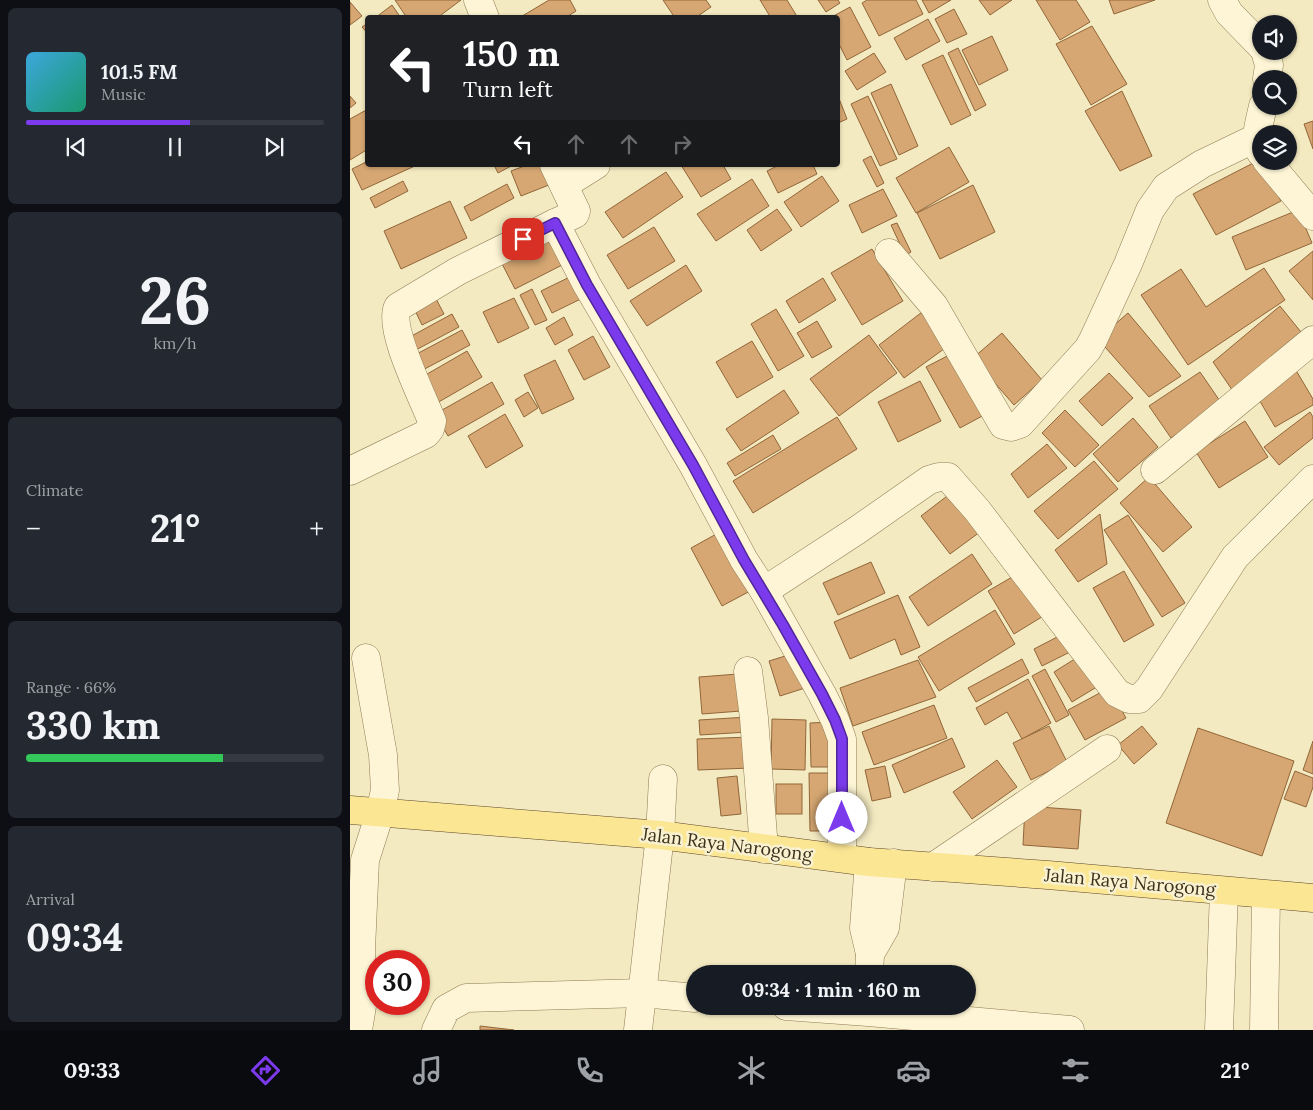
<!DOCTYPE html>
<html lang="en">
<head>
<meta charset="utf-8">
<style>
  :root { --surface:#171b24; --page:#242831; --text:#f1f3f6; --muted:#9ea1a6; --line:#363941; --accent:#7c3aed }
  body { margin:0; font-family:Lora,serif; background:var(--page); color:var(--text); height:100vh; display:flex; flex-direction:column; font-size:19px; white-space:nowrap }
  * { box-sizing:border-box; margin:0 }
  p { font-size:16px; color:var(--muted) }
  .icon { flex:none; width:28px; height:28px; fill:none; stroke:currentColor; stroke-width:2; stroke-linecap:round; stroke-linejoin:round }
  .map { position:relative; flex:1; overflow:hidden }
  .details { display:flex; flex-direction:column; gap:8px; padding:8px; background:#0d0f14; width:350px }
  .details>* { flex:none }
  .banner { position:absolute; left:15px; top:15px; width:475px; height:152px; border-radius:5px; box-shadow:0 1px 4px #0004; background:#202124; color:#fff; overflow:hidden }
  .buttons { position:absolute; left:902px; top:15px; display:grid; gap:10px }
  .buttons a { display:grid; place-items:center; width:45px; height:45px; border-radius:50%; background:var(--surface); box-shadow:0 1px 4px #0004; font-size:25px }
  .speed { position:absolute; left:15px; top:950px; display:flex; gap:10px; font-size:25px; font-weight:700; text-align:center }
  .speed>* { display:grid; place-content:center; width:65px; height:65px; border-radius:50%; background:var(--surface); box-shadow:0 1px 4px #0004; line-height:1 }
  .speed .limit { border:8px solid #d22; background:#fff; color:#111 }
  .pin { position:absolute; display:grid; place-items:center; width:42px; height:42px; color:#fff; margin:-21px; border-radius:10px; box-shadow:0 2px 8px #0006 }
  .me { position:absolute; width:55px; margin:-28px; rotate:0deg; stroke-linejoin:round; filter:drop-shadow(0 0 4px #0008) }
  .turn { display:flex; align-items:center; gap:18px; height:105px; padding:0 15px; font-size:22px }
  .turn .icon { width:65px; height:65px; stroke-width:2.5 }
  .turn b { display:block; font-size:35px; line-height:42px }
  .lanes { display:flex; align-items:center; height:48px; padding:0 15px; background:#0003; justify-content:center; gap:25px; direction:ltr }
  .lanes .off { opacity:.35 }
  .big { font-size:38px; font-weight:700; line-height:1.1 }
  .details .tile { flex:1; display:flex; flex-direction:column; justify-content:center; gap:8px; min-width:0; padding:0 18px; border-radius:8px; background:var(--page) }
  .details .dial { align-items:center; gap:0 }
  .dial b { font-size:65px; line-height:1 }
  .song { display:flex; align-items:center; gap:15px }
  .cover { width:60px; height:60px; border-radius:8px; background:linear-gradient(135deg,hsl(200 70% 55%),hsl(160 70% 35%)) }
  .played { height:5px; border-radius:2px; background:linear-gradient(90deg,var(--accent) 55%,var(--line) 55%) }
  .keys { display:flex; justify-content:space-around; direction:ltr }
  .heat { display:flex; justify-content:space-between; align-items:center; font-size:28px; direction:ltr }
  .charge { height:8px; border-radius:4px; background:linear-gradient(90deg,#34c759 66%,var(--line) 0) }
  .trip { position:absolute; left:336px; top:965px; width:290px; height:50px; border-radius:25px; background:var(--surface); box-shadow:0 1px 4px #0004; font-weight:700; line-height:50px; text-align:center }
  .tabs { display:flex; height:80px; justify-content:space-around; align-items:center; background:#090b0e; color:var(--muted) }
  .tabs .icon { width:35px; height:35px }
  .tabs .selected { color:var(--accent) }
  .tabs b { font-size:22px; color:var(--text) }
  main { display:flex; flex:1; min-height:0 }
  .map>svg:first-child { display:block }
  .building { fill:#d6a772; stroke:#916639 }
  .lines { fill:none; stroke-linecap:round; stroke-linejoin:round }
  .minor-casing { stroke:#8f7b56; stroke-width:29 }
  .major-casing { stroke:#5c472b; stroke-width:29 }
  .minor { stroke:#fdf5d5; stroke-width:28 }
  .major { stroke:#fbe694; stroke-width:28 }
  .route-casing { stroke:#51269a; stroke-width:12 }
  .route { stroke:#7c3aed; stroke-width:9 }
  .labels { text-anchor:middle; dominant-baseline:central; stroke-width:5; stroke-linejoin:round; paint-order:stroke }
  .street-label { font-size:18px; fill:#3d301c; stroke:#f9f2d1 }
</style>
</head>
<body>
<main>
<section class="details">
<div class="tile">
<div class="song"><i class="cover"></i><div><b>101.5 FM</b><p>Music</p></div></div>
<div class="played"></div>
<div class="keys"><svg class="icon" aria-label="previous" viewBox="0 0 24 24"><path d="M18 5L8 12l10 7zM5 5v14"/></svg><svg class="icon" aria-label="pause" viewBox="0 0 24 24"><path d="M8 5v14M16 5v14"/></svg><svg class="icon" aria-label="next" viewBox="0 0 24 24"><path d="M6 5l10 7-10 7zM19 5v14"/></svg></div>
</div>
<div class="tile dial"><b>26</b><p>km/h</p></div>
<div class="tile"><p>Climate</p>
<div class="heat"><a>−</a><b class="big">21°</b><a>+</a></div>
</div>
<div class="tile"><p>Range · 66%</p><b class="big">330 km</b><div class="charge"></div></div>
<div class="tile"><p>Arrival</p><b class="big">09:34</b></div>
</section>
<div class="map">
<svg width="963" height="1030" viewBox="0 0 963 1030">
  <rect width="100%" height="100%" fill="#f3eac1"/>
  <g class="building">
    <polygon points="45,0 111,0 87,18 57,18"/>
    <polygon points="199,0 220,0 226,11 215,18 169,18"/>
    <polygon points="313,0 356,0 361,7 345,18 325,18"/>
    <polygon points="410,0 437,0 448,18 421,18"/>
    <polygon points="468,0 488,0 490,3 476,12"/>
    <polygon points="517,0 566,0 573,14 529,36 512,3"/>
    <polygon points="572,0 601,0 579,13"/>
    <polygon points="629,0 662,0 640,15"/>
    <polygon points="686,0 726,0 740,22 710,40"/>
    <polygon points="759,0 805,0 764,14"/>
    <polygon points="0,2 12,16 0,25"/>
    <polygon points="42,5 51,18 25,18"/>
    <polygon points="500,7 521,47 497,60 488,42 488,18 480,18"/>
    <polygon points="604,9 617,34 597,43 585,19"/>
    <polygon points="578,19 590,41 556,60 544,38"/>
    <polygon points="18,23 18,34 12,27"/>
    <polygon points="742,26 777,84 741,105 706,44"/>
    <polygon points="642,36 658,70 629,85 612,50"/>
    <polygon points="608,48 636,105 625,111 598,53"/>
    <polygon points="524,53 536,72 507,90 495,71"/>
    <polygon points="593,55 621,115 601,125 572,65"/>
    <polygon points="541,84 568,146 549,155 521,93"/>
    <polygon points="772,91 802,156 770,171 735,111"/>
    <polygon points="0,96 6,103 0,108"/>
    <polygon points="488,96 497,119 488,123"/>
    <polygon points="518,96 547,159 530,166 501,104"/>
    <polygon points="18,109 18,149 0,160 0,119"/>
    <polygon points="963,121 963,149 954,124"/>
    <polygon points="599,147 619,182 566,213 546,178"/>
    <polygon points="521,156 534,183 527,187 513,160"/>
    <polygon points="909,160 931,201 866,235 843,194"/>
    <polygon points="18,161 18,165 67,165 12,190 2,169"/>
    <polygon points="144,165 163,165 148,173"/>
    <polygon points="177,165 198,165 204,183 171,196 161,171"/>
    <polygon points="331,165 373,165 381,179 351,197"/>
    <polygon points="429,165 463,165 467,174 428,193 417,171"/>
    <polygon points="316,172 333,197 273,238 255,212"/>
    <polygon points="472,176 489,201 451,227 434,202"/>
    <polygon points="402,179 419,206 366,241 347,214"/>
    <polygon points="53,181 58,191 25,208 20,198"/>
    <polygon points="157,184 164,198 121,221 114,207"/>
    <polygon points="623,185 645,232 590,259 567,213"/>
    <polygon points="533,189 547,216 512,233 499,205"/>
    <polygon points="100,201 117,238 51,269 34,231"/>
    <polygon points="427,209 442,230 411,251 397,230"/>
    <polygon points="948,210 962,243 896,270 882,237"/>
    <polygon points="547,223 561,252 555,255 541,225"/>
    <polygon points="205,226 222,260 165,289 148,256"/>
    <polygon points="304,227 325,261 278,289 257,255"/>
    <polygon points="522,249 553,301 512,325 481,273"/>
    <polygon points="963,251 963,300 939,271"/>
    <polygon points="336,265 352,291 297,326 280,301"/>
    <polygon points="914,268 935,300 838,365 791,295 831,269 856,307"/>
    <polygon points="230,272 241,294 202,313 191,291"/>
    <polygon points="473,278 486,300 449,323 436,301"/>
    <polygon points="182,289 197,320 185,325 170,295"/>
    <polygon points="83,293 94,314 72,325 62,304"/>
    <polygon points="164,298 179,328 148,343 133,312"/>
    <polygon points="930,306 955,337 887,397 863,362"/>
    <polygon points="426,309 454,356 428,371 401,324"/>
    <polygon points="576,309 602,343 554,378 529,345"/>
    <polygon points="778,313 831,376 799,397 748,339"/>
    <polygon points="102,314 109,327 62,352 56,339"/>
    <polygon points="214,317 223,335 205,345 196,328"/>
    <polygon points="467,321 482,347 462,358 447,333"/>
    <polygon points="112,330 120,345 67,373 59,358"/>
    <polygon points="652,333 692,380 664,405 623,358"/>
    <polygon points="519,335 547,373 489,416 460,379"/>
    <polygon points="243,336 260,367 234,380 218,350"/>
    <polygon points="402,341 423,377 387,398 366,362"/>
    <polygon points="117,351 132,377 87,403 72,377"/>
    <polygon points="603,353 636,414 610,428 576,367"/>
    <polygon points="205,360 224,399 192,414 174,375"/>
    <polygon points="944,367 963,399 963,405 925,427 904,391"/>
    <polygon points="850,372 872,404 821,438 799,406"/>
    <polygon points="759,373 783,398 752,426 729,401"/>
    <polygon points="570,381 591,421 548,442 528,402"/>
    <polygon points="142,382 154,404 98,436 85,414"/>
    <polygon points="434,390 449,413 391,451 376,429"/>
    <polygon points="178,392 188,408 174,417 165,400"/>
    <polygon points="715,410 749,445 725,467 692,433"/>
    <polygon points="960,412 963,417 963,438 929,465 914,447"/>
    <polygon points="155,414 173,446 136,468 118,436"/>
    <polygon points="487,417 507,449 403,513 383,481"/>
    <polygon points="783,418 808,447 768,482 743,454"/>
    <polygon points="895,421 918,457 869,488 846,452"/>
    <polygon points="423,435 431,449 385,476 377,463"/>
    <polygon points="697,444 717,468 678,498 661,474"/>
    <polygon points="744,461 768,489 708,539 684,511"/>
    <polygon points="799,477 842,527 813,552 770,503"/>
    <polygon points="601,493 630,532 600,554 571,516"/>
    <polygon points="750,514 757,564 728,582 705,550"/>
    <polygon points="778,515 835,603 812,617 754,530"/>
    <polygon points="370,532 402,590 372,606 341,548"/>
    <polygon points="622,554 642,584 578,626 559,597"/>
    <polygon points="521,562 535,593 488,615 473,583"/>
    <polygon points="774,571 804,625 774,642 743,588"/>
    <polygon points="669,573 695,615 664,634 638,591"/>
    <polygon points="548,595 570,647 551,655 545,639 500,659 484,622"/>
    <polygon points="645,610 665,644 589,691 568,657"/>
    <polygon points="711,635 720,652 692,666 684,649"/>
    <polygon points="445,653 455,688 430,696 419,661"/>
    <polygon points="731,655 750,685 722,702 704,672"/>
    <polygon points="672,659 679,673 626,702 618,688"/>
    <polygon points="568,660 586,697 503,726 490,688"/>
    <polygon points="695,669 719,715 706,722 682,676"/>
    <polygon points="388,674 391,711 352,714 349,677"/>
    <polygon points="678,679 701,723 672,739 657,712 635,725 626,708"/>
    <polygon points="759,688 776,718 735,740 718,710"/>
    <polygon points="584,705 597,738 524,765 512,732"/>
    <polygon points="398,717 398,732 350,735 349,720"/>
    <polygon points="422,719 456,720 455,770 421,769"/>
    <polygon points="482,722 483,767 461,767 460,723"/>
    <polygon points="699,726 717,762 681,780 663,743"/>
    <polygon points="792,726 807,744 784,764 768,745"/>
    <polygon points="848,728 944,761 912,856 816,823"/>
    <polygon points="400,737 401,768 348,770 347,739"/>
    <polygon points="602,738 615,767 554,793 542,765"/>
    <polygon points="963,741 963,774 953,770"/>
    <polygon points="647,760 667,787 622,819 603,792"/>
    <polygon points="535,766 541,797 522,801 515,770"/>
    <polygon points="945,771 963,778 963,787 956,807 934,799"/>
    <polygon points="459,773 484,773 486,831 460,831"/>
    <polygon points="387,776 391,814 371,816 367,778"/>
    <rect x="426" y="784" width="26" height="30"/>
    <polygon points="675,806 731,810 728,849 673,845"/>
    <polygon points="130,1026 164,1030 130,1030"/>
  </g>
  <g class="lines">
    <defs>
      <g id="minor">
        <polyline points="128,0 135,18"/>
        <polyline points="872,0 879,13 911,46"/>
        <polyline points="915,51 919,65 917,79"/>
        <path d="M 911,153 C 903,140 910,121 913,106"/>
        <polyline points="917,161 963,216"/>
        <polyline points="204,165 226,211 225,214 205,223 237,285 343,465 394,560 414,591 472,694 485,720 492,739 492,857"/>
        <polyline points="214,185 246,165"/>
        <polyline points="539,253 584,306 653,425 661,427 670,424 738,349 743,340 778,264 800,210 816,187 852,164 908,137"/>
        <polyline points="805,470 963,340"/>
        <path d="M 0,471 L 76,434 L 80,429 L 82,421 C 73,398 37,327 48,307 L 108,271 L 205,223"/>
        <polyline points="414,591 506,531 579,480 589,477 598,477 627,510 767,693 779,699 789,699 799,689 885,557 963,479"/>
        <polyline points="398,671 404,718 414,849"/>
        <polyline points="519,862 514,928 520,954 519,974"/>
        <polyline points="583,867 757,749"/>
        <polyline points="520,954 535,928 543,863"/>
        <polyline points="436,1006 518,1012 720,1030"/>
        <polyline points="8,1030 12,1006 11,949 15,860 30,813 35,790 33,755 16,658"/>
        <polyline points="86,1030 96,1009 116,998 293,993 345,998"/>
        <polyline points="288,1030 310,835 313,779"/>
        <polyline points="869,1030 874,891"/>
        <polyline points="914,1030 916,895"/>
      </g>
      <polyline id="major" points="0,810 310,835 519,862 698,875 963,898"/>
    </defs>
    <use href="#minor" class="minor-casing"/>
    <use href="#major" class="major-casing"/>
    <use href="#minor" class="minor"/>
    <use href="#major" class="major"/>
  </g>
  <g class="lines">
    <defs>
      <polyline id="route" points="173,239 205,223 237,285 343,465 394,560 433,625 472,694 485,720 492,739 492,818"/>
    </defs>
    <use href="#route" class="route-casing"/>
    <use href="#route" class="route"/>
  </g>
  <g class="labels">
    <g class="street-label">
      <text transform="translate(377 844) rotate(7)">Jalan Raya Narogong</text>
      <text transform="translate(780 882) rotate(5)">Jalan Raya Narogong</text>
    </g>
  </g>
</svg>
<div class="buttons">
<a><svg class="icon" aria-label="sound" viewBox="0 0 24 24"><path d="M4 9h4l5-4v14l-5-4H4zM17 9q2 3 0 6"/></svg></a>
<a><svg class="icon" aria-label="search" viewBox="0 0 24 24"><circle cx="10" cy="10" r="6"/><path d="M15 15l6 6"/></svg></a>
<a><svg class="icon" aria-label="layers" viewBox="0 0 24 24"><path d="M12 4l9 5-9 5-9-5zM3 14l9 5 9-5"/></svg></a>
</div>
<div class="speed"><div class="limit">30</div></div>
<div class="pin" style="left:173px;top:239px;background:#d93025"><svg class="icon" aria-label="arrive" viewBox="0 0 24 24"><path d="M6 21V4h12l-3 4 3 4H6"/></svg></div>
<svg class="me" style="left:492px;top:818px" viewBox="-20 -20 40 40"><circle r="19" fill="#fff"/><path d="M0-13L10 11 0 6-10 11z" fill="#7c3aed"/></svg>
<div class="trip">09:34 · 1 min · 160 m</div>
<div class="banner">
<div class="turn"><svg class="icon" aria-label="left" viewBox="0 0 24 24"><path d="M17 20v-9H6M10 6l-5 5 5 5"/></svg><div><b>150 m</b>Turn left</div></div>
<div class="lanes"><svg class="icon" aria-label="left" viewBox="0 0 24 24"><path d="M17 20v-9H6M10 6l-5 5 5 5"/></svg><svg class="icon off" aria-label="ahead" viewBox="0 0 24 24"><path d="M12 20V5M6 11l6-6 6 6"/></svg><svg class="icon off" aria-label="ahead" viewBox="0 0 24 24"><path d="M12 20V5M6 11l6-6 6 6"/></svg><svg class="icon off" aria-label="right" viewBox="0 0 24 24"><path d="M7 20v-9h11M14 6l5 5-5 5"/></svg></div>
</div>
</div>
</main>
<nav class="tabs">
<b>09:33</b>
<svg class="icon selected" aria-label="directions" viewBox="0 0 24 24"><path d="M12 3l9 9-9 9-9-9zM9 14v-3h6M13 9l2 2-2 2"/></svg>
<svg class="icon" aria-label="music" viewBox="0 0 24 24"><path d="M9 18V5l10-2v13"/><circle cx="6" cy="18" r="3"/><circle cx="16" cy="16" r="3"/></svg>
<svg class="icon" aria-label="phone" viewBox="0 0 24 24"><path d="M5 4h4l2 5-3 2q2 4 5 5l2-3 5 2v4C11 20 4 13 5 4z"/></svg>
<svg class="icon" aria-label="climate" viewBox="0 0 24 24"><path d="M12 3v18M4 7l16 10M4 17L20 7"/></svg>
<svg class="icon" aria-label="car" viewBox="0 0 24 24"><path d="M5 17H2v-5l4-1 3-4h7l3 4 3 1v5h-3M9 17h6M6 11h13"/><circle cx="7" cy="17" r="2"/><circle cx="17" cy="17" r="2"/></svg>
<svg class="icon" aria-label="filters" viewBox="0 0 24 24"><path d="M4 7h16M4 17h16"/><circle cx="9" cy="7" r="2"/><circle cx="15" cy="17" r="2"/></svg>
<b>21°</b>
</nav>
</body>
</html>
